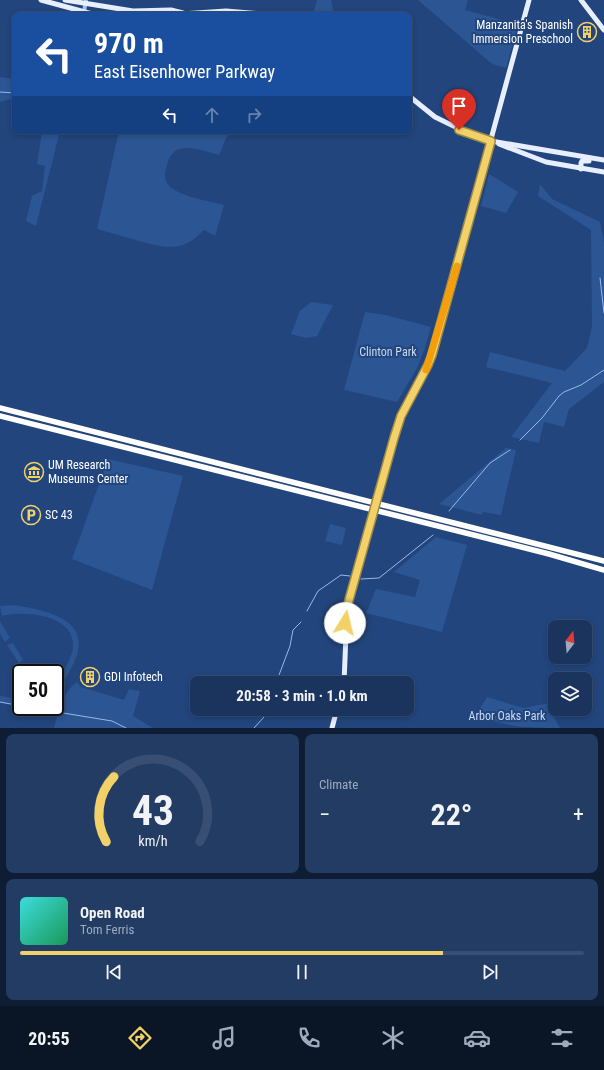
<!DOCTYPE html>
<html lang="en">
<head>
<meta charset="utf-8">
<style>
  :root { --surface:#1a345e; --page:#233c64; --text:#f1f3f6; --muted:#9faabc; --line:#384f73; --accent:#f2d168 }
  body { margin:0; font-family:"Roboto Condensed",sans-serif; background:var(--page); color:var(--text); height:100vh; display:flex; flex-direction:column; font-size:15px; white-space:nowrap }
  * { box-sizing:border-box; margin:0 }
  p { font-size:13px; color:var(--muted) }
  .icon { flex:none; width:22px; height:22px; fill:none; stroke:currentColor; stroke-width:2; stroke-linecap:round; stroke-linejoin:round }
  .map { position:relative; height:728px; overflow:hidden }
  .details { display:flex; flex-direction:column; gap:6px; padding:6px; background:#0e1d34; flex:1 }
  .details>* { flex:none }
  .guide { position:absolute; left:12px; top:12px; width:400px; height:122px; border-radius:8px; box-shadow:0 2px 6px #0003,0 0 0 1px var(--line); background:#1a4fa0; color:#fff; overflow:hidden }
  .needle { width:26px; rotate:16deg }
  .controls { position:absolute; left:548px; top:620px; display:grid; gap:8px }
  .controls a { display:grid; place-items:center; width:44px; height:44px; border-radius:8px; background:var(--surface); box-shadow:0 2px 6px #0003,0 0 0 1px var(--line); font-size:20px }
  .speed { position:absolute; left:12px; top:664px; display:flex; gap:8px; font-size:20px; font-weight:700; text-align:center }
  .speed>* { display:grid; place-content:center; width:52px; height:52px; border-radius:50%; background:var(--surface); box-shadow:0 2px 6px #0003,0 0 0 1px var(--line); line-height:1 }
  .speed .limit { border:2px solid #111; border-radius:6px; background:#fff; color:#111 }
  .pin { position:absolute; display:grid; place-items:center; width:34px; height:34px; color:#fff; margin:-41px -17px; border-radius:50% 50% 50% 0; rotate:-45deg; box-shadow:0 0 4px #0007 }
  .pin .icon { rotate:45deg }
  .me { position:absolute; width:44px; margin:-22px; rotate:9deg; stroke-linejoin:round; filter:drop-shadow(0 0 3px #0008) }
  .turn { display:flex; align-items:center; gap:14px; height:84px; padding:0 16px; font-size:18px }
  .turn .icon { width:52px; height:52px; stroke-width:2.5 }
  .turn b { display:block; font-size:28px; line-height:34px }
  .lanes { display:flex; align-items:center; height:38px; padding:0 16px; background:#0003; justify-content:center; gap:20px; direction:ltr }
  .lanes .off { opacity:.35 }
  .big { font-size:30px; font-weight:700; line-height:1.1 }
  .details .widget { flex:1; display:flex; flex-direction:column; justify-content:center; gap:6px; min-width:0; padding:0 14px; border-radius:8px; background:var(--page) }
  .details .dial { align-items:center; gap:0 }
  .dial svg { height:104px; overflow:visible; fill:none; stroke:var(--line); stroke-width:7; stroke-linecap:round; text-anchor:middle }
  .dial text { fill:var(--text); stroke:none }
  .song { display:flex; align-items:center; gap:12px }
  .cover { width:48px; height:48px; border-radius:6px; background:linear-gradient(135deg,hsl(180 70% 55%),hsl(150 70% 35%)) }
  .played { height:4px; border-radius:2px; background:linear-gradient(90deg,var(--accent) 75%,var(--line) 75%) }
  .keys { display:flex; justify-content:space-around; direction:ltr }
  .heat { display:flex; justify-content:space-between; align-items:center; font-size:22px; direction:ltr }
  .details .tiles { flex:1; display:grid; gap:6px; grid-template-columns:1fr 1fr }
  .widget:last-child { grid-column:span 2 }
  .trip { position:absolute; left:190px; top:676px; width:224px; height:40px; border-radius:8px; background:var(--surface); box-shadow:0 2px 6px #0003,0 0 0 1px var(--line); font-weight:700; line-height:40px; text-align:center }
  .tab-bar { display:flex; height:64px; justify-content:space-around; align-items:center; background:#0a1526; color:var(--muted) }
  .tab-bar .icon { width:28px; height:28px }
  .tab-bar .on { color:var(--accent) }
  .tab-bar b { font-size:18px; color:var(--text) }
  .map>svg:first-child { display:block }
  .green { fill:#2c5594 }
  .water { fill:#17315c; stroke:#9ab9e7 }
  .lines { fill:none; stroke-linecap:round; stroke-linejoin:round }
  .stream { stroke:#9ab9e7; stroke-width:1 }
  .minor { stroke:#a6bfe6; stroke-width:4 }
  .major { stroke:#e7eefd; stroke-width:5 }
  .highway { stroke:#fff; stroke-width:5.5 }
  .major-bridge { stroke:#e7eefd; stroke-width:5 }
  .route-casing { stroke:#9d8844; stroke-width:10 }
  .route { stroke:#f2d168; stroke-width:7 }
  .slow { stroke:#f59e0b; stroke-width:7 }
  .labels { text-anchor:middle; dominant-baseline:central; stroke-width:4; stroke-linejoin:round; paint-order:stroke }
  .poi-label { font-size:12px; fill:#fff; stroke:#22457d; text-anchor:start }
  .park-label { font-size:12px; fill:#c9daf5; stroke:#22457d }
</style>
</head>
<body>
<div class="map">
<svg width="604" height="728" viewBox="0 0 604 728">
  <rect width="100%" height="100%" fill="#22457d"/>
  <g class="green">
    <polygon points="317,0 331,0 334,15 313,15"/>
    <polygon points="418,0 468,0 465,10 518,24 506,68 492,64"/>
    <polygon points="0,77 15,79 15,98 0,102"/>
    <polygon points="42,131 60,131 36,226 26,221 32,196 42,191 45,166 37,164"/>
    <path d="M 119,131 L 229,131 L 219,155 C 200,150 173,138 167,165 C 165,170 164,178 167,183 C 174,196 210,201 224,205 L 215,236 L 204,230 C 182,253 166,248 139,241 C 125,237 111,233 97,229 Z"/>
    <polygon points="489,174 518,192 506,213 481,206"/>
    <polygon points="540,184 552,199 600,222 604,243 604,382 569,409 564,427 544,422 539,443 511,437 552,383 486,367 490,352 565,371 587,348 592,327 591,230 538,196"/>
    <polygon points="311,302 333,305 317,336 306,338 291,334 300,311"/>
    <polygon points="365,312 386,315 431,327 424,351 416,370 397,402 344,390"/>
    <polygon points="506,448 516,450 501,515 483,512 482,515 439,504"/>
    <polygon points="108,459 183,476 152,590 72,559"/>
    <polygon points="330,524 346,528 342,545 325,541"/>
    <polygon points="436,537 467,545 442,632 366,613 376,589 415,597 420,580 394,572"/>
    <path d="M 15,605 C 41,610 89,617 77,655 C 73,666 66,677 61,688 L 55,687 L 55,681 L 58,681 C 63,671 72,659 73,647 C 75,614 24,610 2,616 L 0,606 Z"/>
    <polygon points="0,621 10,638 5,642 0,634"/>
    <polygon points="13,643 23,660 19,663 7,645"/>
    <path d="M 77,682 L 81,687 L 124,700 L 129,689 L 140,691 L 133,716 L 153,728 L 54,728 C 59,711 62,693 77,682 Z"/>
    <polygon points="0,696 21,699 21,706 0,702"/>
    <path d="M 487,697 L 523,708 L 555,702 L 555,705 L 549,708 L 560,728 C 528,728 503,728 477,713 Z"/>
  </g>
  <polygon class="water" points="237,709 255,709 251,715 241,713"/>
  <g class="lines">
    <g class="stream">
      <polyline points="0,92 15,93"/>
      <polyline points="600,278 604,313"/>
      <polyline points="520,440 542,418 559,396 564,392 581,385 604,370"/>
      <polyline points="449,511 490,463 510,450"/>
      <polyline points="361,579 379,578 433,535"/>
      <polyline points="307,611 318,591 341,575 350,576"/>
      <polyline points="276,683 290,646 293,630 301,622"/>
      <polyline points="0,702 21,706"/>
      <polyline points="27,707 46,710"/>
      <polyline points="63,713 112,721 126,728"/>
      <polyline points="254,728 264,717 267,709"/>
    </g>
    <polyline class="minor" points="84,12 86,0"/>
    <g class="major">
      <polyline points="41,0 96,15"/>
      <polyline points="65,0 133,11 171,10 183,13"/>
      <polyline points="581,0 604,30"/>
      <polyline points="181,14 226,11 273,15"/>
      <polyline points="409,96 435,117 470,134 491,141 604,160"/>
      <polyline points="499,144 546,162 604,172"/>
      <polyline points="581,169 581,163 582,161 589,161"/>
      <polyline points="378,493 401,416 428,365 432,355 529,0"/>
      <polyline points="344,683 347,610 371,520"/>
      <polyline points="332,728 337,709"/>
    </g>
    <g class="highway">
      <polyline points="0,408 604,561"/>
      <polyline points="0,416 549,554 604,570"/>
    </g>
    <polyline class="major-bridge" points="371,520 378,493"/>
  </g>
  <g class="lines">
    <defs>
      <polyline id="route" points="345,623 349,600 394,438 401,416 428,365 432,355 491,141 459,130"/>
    </defs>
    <use href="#route" class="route-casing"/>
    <use href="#route" class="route"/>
    <polyline class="slow" points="426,370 457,266"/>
  </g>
  <defs>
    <symbol id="building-ring" viewBox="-11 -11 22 22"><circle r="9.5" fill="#22457d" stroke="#f2d168" stroke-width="1.5"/><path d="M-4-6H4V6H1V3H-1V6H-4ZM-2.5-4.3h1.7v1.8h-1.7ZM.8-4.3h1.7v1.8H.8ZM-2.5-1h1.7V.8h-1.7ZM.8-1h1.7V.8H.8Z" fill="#f2d168"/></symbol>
    <symbol id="museum-ring" viewBox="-11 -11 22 22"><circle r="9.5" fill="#22457d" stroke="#f2d168" stroke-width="1.5"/><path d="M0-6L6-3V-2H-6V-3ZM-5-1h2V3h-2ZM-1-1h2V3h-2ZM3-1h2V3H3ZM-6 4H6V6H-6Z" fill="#f2d168"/></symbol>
    <symbol id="parking-ring" viewBox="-11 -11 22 22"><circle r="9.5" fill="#22457d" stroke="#f2d168" stroke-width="1.5"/><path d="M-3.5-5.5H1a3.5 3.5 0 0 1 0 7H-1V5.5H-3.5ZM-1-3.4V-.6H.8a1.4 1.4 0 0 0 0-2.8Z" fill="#f2d168"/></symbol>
  </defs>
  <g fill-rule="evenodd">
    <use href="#building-ring" x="576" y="21" width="22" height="22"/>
    <use href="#museum-ring" x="23" y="461" width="22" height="22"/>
    <use href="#parking-ring" x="20" y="504" width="22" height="22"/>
    <use href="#building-ring" x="79" y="666" width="22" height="22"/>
  </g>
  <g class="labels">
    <g class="poi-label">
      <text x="573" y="25" text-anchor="end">Manzanita's Spanish<tspan x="573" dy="14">Immersion Preschool</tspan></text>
      <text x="48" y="465">UM Research<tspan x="48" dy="14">Museums Center</tspan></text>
      <text x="45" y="515">SC 43</text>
      <text x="104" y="677">GDI Infotech</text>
    </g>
    <g class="park-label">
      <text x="388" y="352">Clinton Park</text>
      <text x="507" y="716">Arbor Oaks Park</text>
    </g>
  </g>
</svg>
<div class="controls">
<a><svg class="needle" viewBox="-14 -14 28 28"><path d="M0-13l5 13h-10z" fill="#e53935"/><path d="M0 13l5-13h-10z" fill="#9faabc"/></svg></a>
<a><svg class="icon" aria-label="layers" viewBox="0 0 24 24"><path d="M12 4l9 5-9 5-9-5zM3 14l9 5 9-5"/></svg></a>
</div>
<div class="speed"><div class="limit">50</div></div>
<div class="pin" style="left:459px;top:130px;background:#d93025"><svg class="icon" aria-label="arrive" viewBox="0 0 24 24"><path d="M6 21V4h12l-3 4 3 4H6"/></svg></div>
<svg class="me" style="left:345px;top:623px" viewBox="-20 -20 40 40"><circle r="19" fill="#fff"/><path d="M0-13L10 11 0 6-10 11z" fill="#f2d168"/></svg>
<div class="trip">20:58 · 3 min · 1.0 km</div>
<div class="guide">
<div class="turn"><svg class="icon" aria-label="left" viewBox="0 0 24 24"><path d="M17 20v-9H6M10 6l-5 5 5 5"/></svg><div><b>970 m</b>East Eisenhower Parkway</div></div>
<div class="lanes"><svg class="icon" aria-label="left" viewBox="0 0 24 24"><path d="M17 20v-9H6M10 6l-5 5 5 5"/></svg><svg class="icon off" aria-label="ahead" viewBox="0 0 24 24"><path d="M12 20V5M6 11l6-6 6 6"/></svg><svg class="icon off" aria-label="right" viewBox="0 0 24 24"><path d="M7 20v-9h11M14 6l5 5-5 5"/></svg></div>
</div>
</div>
<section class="details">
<div class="tiles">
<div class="widget dial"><svg viewBox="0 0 100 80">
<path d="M14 69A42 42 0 1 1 86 69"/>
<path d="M14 69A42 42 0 0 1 20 19" stroke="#f2d168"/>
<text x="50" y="56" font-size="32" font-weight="700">43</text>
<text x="50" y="72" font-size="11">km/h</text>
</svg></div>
<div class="widget"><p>Climate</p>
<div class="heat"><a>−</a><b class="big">22°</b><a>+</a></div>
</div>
<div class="widget">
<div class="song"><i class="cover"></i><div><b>Open Road</b><p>Tom Ferris</p></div></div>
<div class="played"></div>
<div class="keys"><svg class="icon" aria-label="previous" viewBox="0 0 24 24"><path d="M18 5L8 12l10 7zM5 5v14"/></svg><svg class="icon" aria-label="pause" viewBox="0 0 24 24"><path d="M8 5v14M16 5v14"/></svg><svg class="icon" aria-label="next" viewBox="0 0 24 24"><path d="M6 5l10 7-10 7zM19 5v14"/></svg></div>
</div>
</div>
</section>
<nav class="tab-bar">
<b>20:55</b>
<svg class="icon on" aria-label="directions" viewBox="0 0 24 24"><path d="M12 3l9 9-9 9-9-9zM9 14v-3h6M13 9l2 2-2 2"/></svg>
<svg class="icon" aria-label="music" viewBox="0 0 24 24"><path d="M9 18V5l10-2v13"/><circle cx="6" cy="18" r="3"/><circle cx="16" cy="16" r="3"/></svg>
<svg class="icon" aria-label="phone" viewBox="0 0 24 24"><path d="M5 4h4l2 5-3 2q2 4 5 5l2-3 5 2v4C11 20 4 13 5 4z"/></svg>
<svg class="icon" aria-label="climate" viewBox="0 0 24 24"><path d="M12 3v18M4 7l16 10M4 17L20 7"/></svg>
<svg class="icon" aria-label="car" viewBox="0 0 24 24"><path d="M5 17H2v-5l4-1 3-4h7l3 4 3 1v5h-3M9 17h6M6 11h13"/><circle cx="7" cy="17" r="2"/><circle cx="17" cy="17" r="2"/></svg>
<svg class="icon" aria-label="filters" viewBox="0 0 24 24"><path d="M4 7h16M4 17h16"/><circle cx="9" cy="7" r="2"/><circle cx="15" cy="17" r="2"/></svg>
</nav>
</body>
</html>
